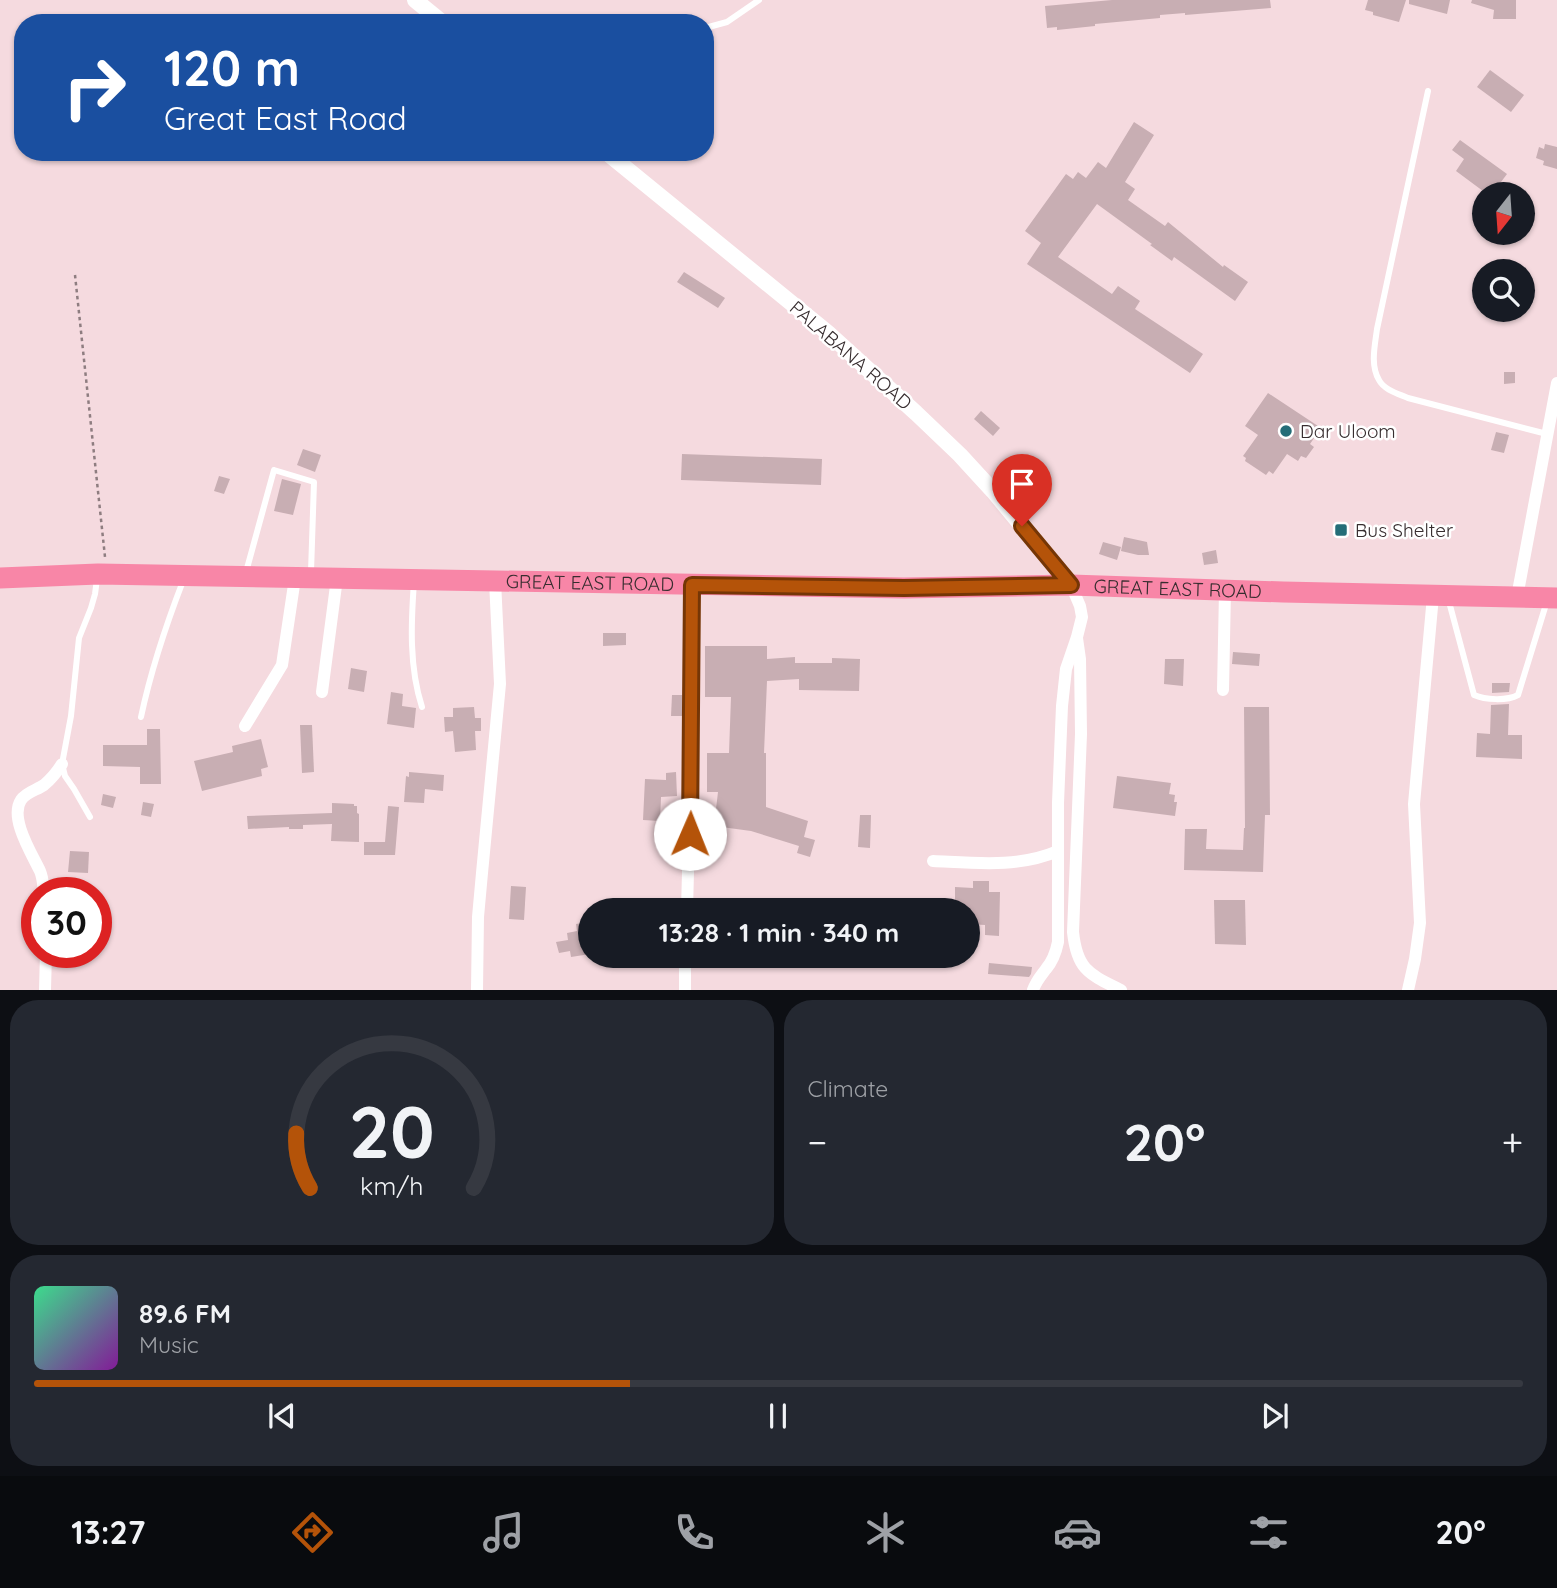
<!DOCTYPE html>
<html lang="en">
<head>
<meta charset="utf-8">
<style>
  :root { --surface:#171b24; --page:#242831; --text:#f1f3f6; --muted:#9ea1a6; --line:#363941; --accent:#b45309 }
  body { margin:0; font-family:Quicksand,sans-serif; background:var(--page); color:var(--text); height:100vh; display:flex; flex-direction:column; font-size:26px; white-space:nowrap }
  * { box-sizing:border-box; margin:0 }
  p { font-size:23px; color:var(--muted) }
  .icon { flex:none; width:38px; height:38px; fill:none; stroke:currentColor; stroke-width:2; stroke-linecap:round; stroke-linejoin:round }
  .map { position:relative; height:990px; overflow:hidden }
  .panel { display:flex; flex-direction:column; gap:10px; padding:10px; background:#0d0f14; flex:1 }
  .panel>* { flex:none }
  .hud { position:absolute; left:14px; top:14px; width:700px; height:147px; border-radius:28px; box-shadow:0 2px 5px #0004; background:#1a4fa0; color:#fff; overflow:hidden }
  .needle { width:46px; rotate:197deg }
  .controls { position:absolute; left:1472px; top:182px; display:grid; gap:14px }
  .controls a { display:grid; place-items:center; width:63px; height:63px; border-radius:50%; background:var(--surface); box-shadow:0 2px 5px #0004; font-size:35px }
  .speed { position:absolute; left:21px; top:877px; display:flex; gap:14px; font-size:35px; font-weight:700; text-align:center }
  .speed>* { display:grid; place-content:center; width:91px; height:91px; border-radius:50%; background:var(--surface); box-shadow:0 2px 5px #0004; line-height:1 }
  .speed .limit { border:10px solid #d22; background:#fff; color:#111 }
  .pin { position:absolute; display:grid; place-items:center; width:60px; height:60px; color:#fff; margin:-72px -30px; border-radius:50% 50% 50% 0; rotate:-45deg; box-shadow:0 0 7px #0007 }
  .pin .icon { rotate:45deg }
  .me { position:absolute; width:77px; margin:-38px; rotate:1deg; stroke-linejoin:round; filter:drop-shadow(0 0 5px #0008) }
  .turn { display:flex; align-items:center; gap:24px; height:147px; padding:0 35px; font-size:32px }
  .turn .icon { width:91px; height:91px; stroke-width:2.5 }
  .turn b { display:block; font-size:49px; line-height:60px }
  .big { font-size:52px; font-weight:700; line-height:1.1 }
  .panel .card { flex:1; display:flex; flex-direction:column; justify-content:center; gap:10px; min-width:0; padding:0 24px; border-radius:28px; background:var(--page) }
  .panel .dial { align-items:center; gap:0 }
  .dial svg { height:182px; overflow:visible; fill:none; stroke:var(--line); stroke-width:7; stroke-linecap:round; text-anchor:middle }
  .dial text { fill:var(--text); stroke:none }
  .song { display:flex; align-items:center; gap:21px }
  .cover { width:84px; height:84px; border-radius:10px; background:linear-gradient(135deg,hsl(150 70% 55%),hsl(290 70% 35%)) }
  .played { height:7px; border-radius:4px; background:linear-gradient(90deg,var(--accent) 40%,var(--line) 40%) }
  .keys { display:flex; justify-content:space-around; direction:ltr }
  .heat { display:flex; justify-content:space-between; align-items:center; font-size:38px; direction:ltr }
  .panel .tiles { flex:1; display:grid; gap:10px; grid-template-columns:1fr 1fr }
  .card:last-child { grid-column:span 2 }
  .trip { position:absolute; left:578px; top:898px; width:402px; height:70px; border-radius:35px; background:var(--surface); box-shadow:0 2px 5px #0004; font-weight:700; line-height:70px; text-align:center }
  .dock { display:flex; height:112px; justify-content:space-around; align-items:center; background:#090b0e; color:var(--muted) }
  .dock .icon { width:49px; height:49px }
  .dock .on { color:var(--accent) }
  .dock b { font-size:32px; color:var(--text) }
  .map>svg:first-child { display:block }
  .building { fill:#c8aeb3 }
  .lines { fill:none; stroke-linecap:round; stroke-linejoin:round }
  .path { stroke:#8e7d80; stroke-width:2.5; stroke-dasharray:3.5 3.5; stroke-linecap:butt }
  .service { stroke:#fff; stroke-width:6 }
  .minor { stroke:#fff; stroke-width:12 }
  .tertiary { stroke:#fff; stroke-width:16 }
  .trunk { stroke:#f886a7; stroke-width:21 }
  .route-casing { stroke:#753606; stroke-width:18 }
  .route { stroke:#b45309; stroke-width:12 }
  .poi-dot { fill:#246d78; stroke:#fff; stroke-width:2.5 }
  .labels { text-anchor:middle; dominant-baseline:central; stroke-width:5; stroke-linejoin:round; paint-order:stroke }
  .street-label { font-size:19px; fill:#372d2f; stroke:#fff }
  .poi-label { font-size:19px; fill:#372d2f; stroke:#fff; text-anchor:start }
</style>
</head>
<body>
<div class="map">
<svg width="1557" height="990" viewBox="0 0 1557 990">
  <rect width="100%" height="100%" fill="#f5dadf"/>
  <g class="building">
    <polygon points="1112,0 1270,0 1271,8 1185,15 1185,13 1160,15 1160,18 1095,24 1095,26 1057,30 1057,27 1047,28 1045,6"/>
    <polygon points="1368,0 1406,0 1399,22 1373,15 1373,12 1365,10"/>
    <polygon points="1409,0 1450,0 1447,14 1409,4"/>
    <polygon points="1472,0 1516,0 1516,19 1493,19 1494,10 1471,3"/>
    <polygon points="1490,70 1524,95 1511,112 1477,87"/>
    <polygon points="1134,122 1154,135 1125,182 1135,189 1128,200 1165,226 1168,222 1223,267 1224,265 1248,282 1235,301 1174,257 1172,261 1150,245 1152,244 1097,204 1058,257 1112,294 1118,286 1140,301 1135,309 1203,354 1190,373 1027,264 1041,243 1025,231 1066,174 1073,179 1078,172 1086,178 1098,162 1106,168"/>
    <polygon points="1460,140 1507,174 1492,194 1487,194 1456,171 1464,159 1452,150"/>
    <polygon points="1545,144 1557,147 1557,169 1543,165 1544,161 1536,158 1539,147 1544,149"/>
    <polygon points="684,272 725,298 718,308 677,282"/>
    <polygon points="1504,372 1515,372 1515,383 1504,384"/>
    <polygon points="1268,393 1321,428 1310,444 1314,447 1306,458 1301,456 1298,461 1287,454 1273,474 1269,471 1266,475 1245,461 1246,458 1243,456 1258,435 1245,426"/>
    <polygon points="981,411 1000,428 993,436 974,419"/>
    <polygon points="1496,432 1509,435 1504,453 1491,450"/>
    <polygon points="303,449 321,455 315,472 297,465"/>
    <polygon points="682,454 822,459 821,485 681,480"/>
    <polygon points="219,476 230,479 224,494 214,491"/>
    <polygon points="282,479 301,484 293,515 274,511"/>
    <polygon points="1124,537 1147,542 1149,555 1138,555 1121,551"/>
    <polygon points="1103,542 1121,547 1117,560 1099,554"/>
    <polygon points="1216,550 1218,563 1204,565 1202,553"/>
    <polygon points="603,633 626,633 626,645 603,646"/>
    <polygon points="705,646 767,646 767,659 795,657 795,663 832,663 832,658 860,659 859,691 799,690 799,679 767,681 764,753 766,753 766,807 808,821 804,837 815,840 810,857 797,853 799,846 751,831 714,826 718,792 707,792 707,753 729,753 731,697 705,697"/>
    <polygon points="1233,652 1260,654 1259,666 1232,664"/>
    <polygon points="1165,659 1184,659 1183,686 1164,684"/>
    <polygon points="351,668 367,671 364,692 348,689"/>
    <polygon points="1492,683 1510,683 1509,692 1492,693"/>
    <polygon points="391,692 403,694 402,706 416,708 414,728 387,724"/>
    <polygon points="672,695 682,695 682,716 671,716"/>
    <polygon points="1509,704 1508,735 1522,735 1522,759 1476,757 1477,733 1490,734 1491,705"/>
    <polygon points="474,707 475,718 481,718 481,731 475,731 476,750 455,752 453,731 445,732 444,717 453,717 453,708"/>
    <polygon points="1244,707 1269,707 1270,815 1265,815 1263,872 1184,870 1185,829 1207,829 1206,849 1243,850 1244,828 1245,828"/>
    <polygon points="300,725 312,725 314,772 302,773"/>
    <polygon points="147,729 160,729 161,784 140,784 140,767 103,766 103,745 147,745"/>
    <polygon points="261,739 268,767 261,769 262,776 202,791 194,761 233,752 232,746"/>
    <polygon points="409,772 444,775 443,791 425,789 424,803 404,802 406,776 409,777"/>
    <polygon points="676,772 677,796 661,797 660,821 643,820 645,779 666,780 666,773"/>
    <polygon points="1117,776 1171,783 1169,794 1175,795 1174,802 1177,802 1175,816 1113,808"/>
    <polygon points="103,794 116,797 113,808 101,805"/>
    <polygon points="143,802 154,804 151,817 141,815"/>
    <polygon points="332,803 354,804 354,806 357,806 357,813 359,814 359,842 331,841 332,824 303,825 303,829 289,829 289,827 248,829 247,816 332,813"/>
    <polygon points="388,806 399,807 395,855 364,855 364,842 385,842"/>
    <polygon points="860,815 871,815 870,848 858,847"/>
    <polygon points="671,827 680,828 680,840 669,838"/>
    <polygon points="70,851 89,852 88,873 68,872"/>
    <polygon points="973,881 989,881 989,892 1000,892 999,936 985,935 985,925 968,924 968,910 955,910 955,887 973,888"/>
    <polygon points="511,886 526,887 524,920 509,919"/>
    <polygon points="1214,900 1245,900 1246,945 1215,944"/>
    <polygon points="590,922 590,954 571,957 570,951 559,953 556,942 568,940 567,933 577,931 576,924"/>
    <polygon points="989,963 1032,967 1031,974 1029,977 988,974"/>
  </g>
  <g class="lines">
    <polyline class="path" points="75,275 105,557"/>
    <g class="service">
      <polyline points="705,28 727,22 759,0"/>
      <path d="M 1428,91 L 1377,329 C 1375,345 1370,365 1379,380 C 1384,390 1399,394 1408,398 L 1547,434"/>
      <polyline points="246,572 274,470 314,482 311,572"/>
      <path d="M 414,582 C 411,623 409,667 422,707"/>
      <path d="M 1448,598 L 1474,695 C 1485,700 1507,701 1518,695 L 1547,601"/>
      <path d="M 141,717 C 151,670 166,625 183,581"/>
      <polyline points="90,817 74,789 65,776 62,764 71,716 79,638 91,608 95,594 97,579"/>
    </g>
    <g class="minor">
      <polyline points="1517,597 1557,383"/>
      <path d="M 1077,638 L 1080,659 L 1081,734 L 1073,932 C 1077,970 1089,974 1121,990"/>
      <polyline points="1223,690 1225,591"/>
      <polyline points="322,692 337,578"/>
      <polyline points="245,726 282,665 295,578"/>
      <path d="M 933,861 C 976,863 1018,868 1058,851"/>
      <path d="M 44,892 C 43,885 43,878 40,871 C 32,854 9,818 21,800 C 26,792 37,790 44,785 C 51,779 57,772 62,764"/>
      <polyline points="687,910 689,834 692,585"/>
      <polyline points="45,990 46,952"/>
      <polyline points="477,990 478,917 482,873 500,684 495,581"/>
      <polyline points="685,990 685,956"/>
      <path d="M 1033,990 C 1036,981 1040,977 1046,969 C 1052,962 1056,952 1058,942 L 1058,803 L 1062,706 L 1066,669 L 1077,637 L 1082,617 L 1080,606 L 1071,585"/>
      <polyline points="1408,990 1415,959 1420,923 1414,804 1433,596"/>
    </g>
    <g class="tertiary">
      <polyline points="415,0 443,23"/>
      <polyline points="606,152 828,333 916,413 960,455 993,491 1071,585"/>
    </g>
    <path class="trunk" id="s1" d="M 0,578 L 98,574 L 904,588 L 1071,585 L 1283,592 L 1557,598"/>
  </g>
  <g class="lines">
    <defs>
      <polyline id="route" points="690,834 692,585 904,588 1071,585 1022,526"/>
    </defs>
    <use href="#route" class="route-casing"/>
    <use href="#route" class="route"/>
  </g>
  <g class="poi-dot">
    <circle cx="1286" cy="431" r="7"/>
    <rect x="1334" y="523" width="14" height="14" rx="3.5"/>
  </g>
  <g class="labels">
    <g class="street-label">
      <text transform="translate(851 355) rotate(41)">PALABANA ROAD</text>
      <text stroke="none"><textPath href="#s1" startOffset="590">GREAT EAST ROAD</textPath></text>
      <text stroke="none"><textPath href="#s1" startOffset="1178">GREAT EAST ROAD</textPath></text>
    </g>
    <g class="poi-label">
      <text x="1300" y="431">Dar Uloom</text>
      <text x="1355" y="530">Bus Shelter</text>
    </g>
  </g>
</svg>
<div class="controls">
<a><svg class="needle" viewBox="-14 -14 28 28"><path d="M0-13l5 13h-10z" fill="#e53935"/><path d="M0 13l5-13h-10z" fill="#9ea1a6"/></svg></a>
<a><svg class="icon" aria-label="search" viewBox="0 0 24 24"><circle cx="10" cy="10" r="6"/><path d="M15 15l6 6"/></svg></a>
</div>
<div class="speed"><div class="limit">30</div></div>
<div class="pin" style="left:1022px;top:526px;background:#d93025"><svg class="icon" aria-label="arrive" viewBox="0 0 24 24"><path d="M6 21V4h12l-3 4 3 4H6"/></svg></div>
<svg class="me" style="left:690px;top:834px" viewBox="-20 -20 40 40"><circle r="19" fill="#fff"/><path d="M0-13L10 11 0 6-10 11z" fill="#b45309"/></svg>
<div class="trip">13:28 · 1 min · 340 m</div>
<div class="hud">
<div class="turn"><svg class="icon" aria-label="right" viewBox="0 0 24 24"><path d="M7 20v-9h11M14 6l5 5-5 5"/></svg><div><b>120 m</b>Great East Road</div></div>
</div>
</div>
<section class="panel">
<div class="tiles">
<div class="card dial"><svg viewBox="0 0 100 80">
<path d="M14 69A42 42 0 1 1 86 69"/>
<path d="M14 69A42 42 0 0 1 8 45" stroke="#b45309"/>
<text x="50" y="56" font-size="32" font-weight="700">20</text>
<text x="50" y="72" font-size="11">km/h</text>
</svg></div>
<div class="card"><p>Climate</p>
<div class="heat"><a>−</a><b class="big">20°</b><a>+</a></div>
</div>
<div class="card">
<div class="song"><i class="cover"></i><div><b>89.6 FM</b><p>Music</p></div></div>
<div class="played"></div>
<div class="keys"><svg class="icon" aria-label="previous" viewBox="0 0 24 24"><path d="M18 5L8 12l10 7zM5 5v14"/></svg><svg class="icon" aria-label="pause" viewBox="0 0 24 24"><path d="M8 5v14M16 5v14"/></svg><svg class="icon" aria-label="next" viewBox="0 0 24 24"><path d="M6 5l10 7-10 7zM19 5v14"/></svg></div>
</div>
</div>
</section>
<nav class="dock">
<b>13:27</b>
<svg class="icon on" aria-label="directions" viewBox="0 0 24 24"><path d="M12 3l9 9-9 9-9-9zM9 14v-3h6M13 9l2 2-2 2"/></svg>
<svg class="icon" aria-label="music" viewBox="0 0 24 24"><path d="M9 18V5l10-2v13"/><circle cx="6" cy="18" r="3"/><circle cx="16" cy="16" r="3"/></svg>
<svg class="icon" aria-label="phone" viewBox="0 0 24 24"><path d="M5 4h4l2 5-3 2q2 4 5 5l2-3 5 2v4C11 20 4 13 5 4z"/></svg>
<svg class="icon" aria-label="climate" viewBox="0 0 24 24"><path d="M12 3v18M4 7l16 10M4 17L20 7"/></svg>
<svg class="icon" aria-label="car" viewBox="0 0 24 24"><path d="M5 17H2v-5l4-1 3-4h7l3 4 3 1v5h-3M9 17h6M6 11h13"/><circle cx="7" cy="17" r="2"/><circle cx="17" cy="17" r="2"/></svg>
<svg class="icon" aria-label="filters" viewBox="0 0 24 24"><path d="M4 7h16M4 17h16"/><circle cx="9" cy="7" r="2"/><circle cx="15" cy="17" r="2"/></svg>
<b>20°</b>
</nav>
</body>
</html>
